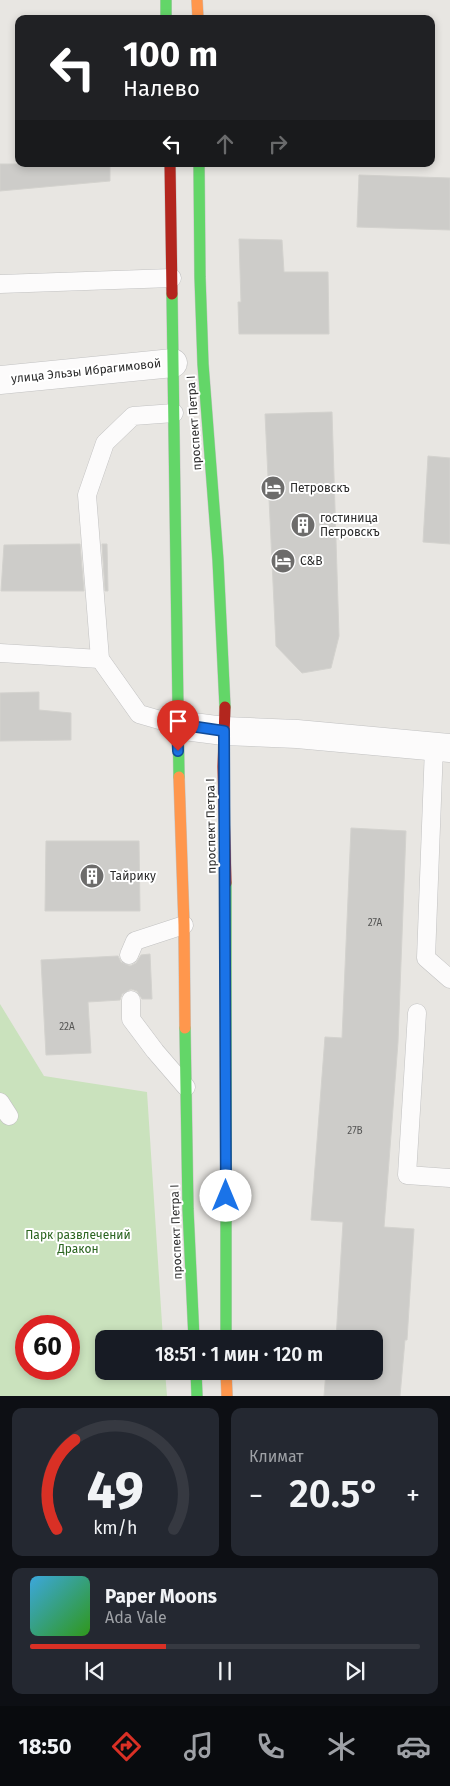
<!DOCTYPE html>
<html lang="ru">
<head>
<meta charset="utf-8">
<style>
  :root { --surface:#171b24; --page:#242831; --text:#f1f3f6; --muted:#9ea1a6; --line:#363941; --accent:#d93025 }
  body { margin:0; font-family:"Fira Sans",sans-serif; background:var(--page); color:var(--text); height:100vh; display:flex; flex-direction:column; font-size:19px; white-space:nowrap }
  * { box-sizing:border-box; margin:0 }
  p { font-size:16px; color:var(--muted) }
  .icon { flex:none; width:28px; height:28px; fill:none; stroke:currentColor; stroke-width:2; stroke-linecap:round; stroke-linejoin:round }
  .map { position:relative; height:1396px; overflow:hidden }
  .sheet { display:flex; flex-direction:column; gap:12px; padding:12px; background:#0d0f14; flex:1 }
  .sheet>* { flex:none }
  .guide { position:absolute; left:15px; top:15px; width:420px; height:152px; border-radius:10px; box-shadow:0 2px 8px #0003; background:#202124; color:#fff; overflow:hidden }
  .speed { position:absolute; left:15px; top:1315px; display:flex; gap:10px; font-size:25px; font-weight:700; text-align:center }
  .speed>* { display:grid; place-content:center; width:65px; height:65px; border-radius:50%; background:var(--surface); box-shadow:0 2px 8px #0003; line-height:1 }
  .speed .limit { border:8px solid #d22; background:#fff; color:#111 }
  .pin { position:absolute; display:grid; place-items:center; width:42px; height:42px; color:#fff; margin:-51px -21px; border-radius:50% 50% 50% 0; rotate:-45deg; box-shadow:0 0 5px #0007 }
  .pin .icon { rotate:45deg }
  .me { position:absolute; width:55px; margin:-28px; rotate:0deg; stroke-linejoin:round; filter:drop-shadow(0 0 4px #0008) }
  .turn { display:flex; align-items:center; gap:18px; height:105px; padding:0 25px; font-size:22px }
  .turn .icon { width:65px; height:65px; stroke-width:2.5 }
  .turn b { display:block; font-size:35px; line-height:42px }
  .lanes { display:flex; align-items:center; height:48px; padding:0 25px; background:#0003; justify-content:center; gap:25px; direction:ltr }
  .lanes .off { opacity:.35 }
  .big { font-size:38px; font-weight:600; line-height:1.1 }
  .sheet .tile { flex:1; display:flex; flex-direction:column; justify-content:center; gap:8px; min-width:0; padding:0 18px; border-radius:10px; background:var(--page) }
  .sheet .dial { align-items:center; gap:0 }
  .dial svg { height:130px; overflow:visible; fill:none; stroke:var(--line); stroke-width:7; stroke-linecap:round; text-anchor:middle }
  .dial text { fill:var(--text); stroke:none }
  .song { display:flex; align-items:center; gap:15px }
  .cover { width:60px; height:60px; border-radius:8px; background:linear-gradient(135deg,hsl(200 70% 55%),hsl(110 70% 35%)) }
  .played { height:5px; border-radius:2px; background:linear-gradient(90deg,var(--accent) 35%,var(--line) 35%) }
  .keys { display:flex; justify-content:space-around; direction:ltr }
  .heat { display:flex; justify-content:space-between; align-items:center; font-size:28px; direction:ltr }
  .sheet .tiles { flex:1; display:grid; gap:12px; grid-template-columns:1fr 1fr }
  .tile:last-child { grid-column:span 2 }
  .trip { position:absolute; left:95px; top:1330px; width:288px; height:50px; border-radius:10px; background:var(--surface); box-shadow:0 2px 8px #0003; font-weight:600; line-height:50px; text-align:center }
  .dock { display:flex; height:80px; justify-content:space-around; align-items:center; background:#090b0e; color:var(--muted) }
  .dock .icon { width:35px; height:35px }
  .dock .active { color:var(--accent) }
  .dock b { font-size:22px; color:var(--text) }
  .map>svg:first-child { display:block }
  .green { fill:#cae2bd; fill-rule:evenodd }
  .building { fill:#cdccc9; stroke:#d3d2ce }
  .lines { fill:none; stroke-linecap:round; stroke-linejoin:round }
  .lane-casing { stroke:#c2c2c2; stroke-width:19 }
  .street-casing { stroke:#c2c2c2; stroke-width:29 }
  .fast-casing { stroke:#c5c4c2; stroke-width:12 }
  .slow-casing { stroke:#c5c4c2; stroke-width:12 }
  .jam-casing { stroke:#c5c4c2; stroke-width:12 }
  .lane { stroke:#fcfbfb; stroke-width:18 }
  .street { stroke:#fcfbfb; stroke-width:28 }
  .fast { stroke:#63d668; stroke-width:11 }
  .slow { stroke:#ff974d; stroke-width:11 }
  .jam { stroke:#b3261e; stroke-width:11 }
  .route-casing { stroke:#114b97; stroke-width:12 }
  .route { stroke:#1a73e8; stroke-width:9 }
  .labels { text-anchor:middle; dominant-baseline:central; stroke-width:4; stroke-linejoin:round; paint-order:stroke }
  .number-label { font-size:10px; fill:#555554 }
  .street-label { font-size:12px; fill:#2b2b2b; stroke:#fff }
  .poi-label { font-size:12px; fill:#2b2b2b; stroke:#fff; text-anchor:start }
  .park-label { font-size:12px; fill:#2a641f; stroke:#fff }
</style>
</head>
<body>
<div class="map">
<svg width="450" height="1396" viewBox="0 0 450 1396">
  <rect width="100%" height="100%" fill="#e8e6e2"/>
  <path class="green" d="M 0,1004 L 44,1076 L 147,1092 L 163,1339 L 104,1339 L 104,1371 L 165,1371 L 167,1396 L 0,1396 ZM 26,1326 L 69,1326 L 69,1369 L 26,1369 Z"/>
  <g class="building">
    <polygon points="0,164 110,164 110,181 0,191"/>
    <polygon points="359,175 450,178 450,230 357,227"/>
    <polygon points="239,239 282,240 284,272 328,272 329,334 239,334 238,302 241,302"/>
    <polygon points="332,412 339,636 331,668 302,673 276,646 265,414"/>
    <polygon points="428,456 450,458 450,544 423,542"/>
    <polygon points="80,544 84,591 1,591 4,545"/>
    <polygon points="102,544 107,544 108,591 105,591"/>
    <polygon points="39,692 39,710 71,713 71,740 0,741 0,693"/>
    <polygon points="351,828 406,831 398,1042 384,1227 414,1229 407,1340 405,1340 400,1396 324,1396 326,1371 374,1371 374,1339 336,1339 343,1222 311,1220 325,1037 342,1038"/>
    <polygon points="46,841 139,841 140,911 45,911"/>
    <polygon points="150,954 152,999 142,999 137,991 131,989 122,994 120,1000 88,1002 91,1053 46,1055 41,960 118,956 121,962 130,966 136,963 141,955"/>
  </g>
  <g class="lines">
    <defs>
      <g id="lane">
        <polyline points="0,284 172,278"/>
        <polyline points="174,413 133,416 105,443 87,495 100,659 139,714 177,725"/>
        <polyline points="0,653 100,659"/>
        <polyline points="434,747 426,958 450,979"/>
        <polyline points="129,955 135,941 184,925"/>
        <polyline points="131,1000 131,1019 155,1051 186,1087"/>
        <polyline points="417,1013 407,1175 450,1178"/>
        <polyline points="0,1102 9,1116"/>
      </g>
      <g id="street">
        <polyline points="0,380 173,363"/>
        <polyline points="177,725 224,731 297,734 450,748"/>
      </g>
      <g id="fast">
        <polyline points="166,0 166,19"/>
        <polyline points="199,164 200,277 203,364 218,560 225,707"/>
        <polyline points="172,294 179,777"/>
        <polyline points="226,883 226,1339"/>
        <polyline points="185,1028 188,1209 194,1339"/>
        <polyline points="196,1371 197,1396"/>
      </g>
      <g id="slow">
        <polyline points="197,0 198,19"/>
        <polyline points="179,777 184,925 185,1028"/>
        <polyline points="226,1371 227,1396"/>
      </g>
      <g id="jam">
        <polyline points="170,164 172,294"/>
        <polyline points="225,707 223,767 226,883"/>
      </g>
    </defs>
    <use href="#lane" class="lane-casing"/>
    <use href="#street" class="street-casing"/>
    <use href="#fast" class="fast-casing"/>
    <use href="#slow" class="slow-casing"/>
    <use href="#jam" class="jam-casing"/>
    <use href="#lane" class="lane"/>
    <use href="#street" class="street"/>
    <use href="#fast" class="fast"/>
    <use href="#slow" class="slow"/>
    <use href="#jam" class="jam"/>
  </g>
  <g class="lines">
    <defs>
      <polyline id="route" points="178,751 177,724 224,731 226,1196"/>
    </defs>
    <use href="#route" class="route-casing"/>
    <use href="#route" class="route"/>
  </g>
  <defs>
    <symbol id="hotel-disc" viewBox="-11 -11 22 22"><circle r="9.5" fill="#6d6c6b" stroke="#fff"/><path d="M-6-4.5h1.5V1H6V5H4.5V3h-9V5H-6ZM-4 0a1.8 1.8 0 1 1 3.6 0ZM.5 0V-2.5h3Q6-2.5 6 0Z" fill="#fff"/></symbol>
    <symbol id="building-disc" viewBox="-11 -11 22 22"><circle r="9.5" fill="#6d6c6b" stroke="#fff"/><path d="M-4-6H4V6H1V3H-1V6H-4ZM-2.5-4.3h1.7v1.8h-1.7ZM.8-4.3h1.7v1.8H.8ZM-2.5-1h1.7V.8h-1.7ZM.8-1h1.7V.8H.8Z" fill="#fff"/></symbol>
  </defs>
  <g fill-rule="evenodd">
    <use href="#hotel-disc" x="259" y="474" width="28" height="28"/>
    <use href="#building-disc" x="289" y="511" width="28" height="28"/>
    <use href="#hotel-disc" x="269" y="547" width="28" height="28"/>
    <use href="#building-disc" x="78" y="862" width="28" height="28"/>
  </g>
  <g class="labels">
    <g class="number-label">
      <text x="375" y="923">27А</text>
      <text x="67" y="1027">22А</text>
      <text x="355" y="1131">27В</text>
    </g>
    <g class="street-label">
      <text transform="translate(86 371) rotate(-6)">улица Эльзы Ибрагимовой</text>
      <text transform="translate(194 423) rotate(-94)">проспект Петра I</text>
      <text transform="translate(211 826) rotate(-91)">проспект Петра I</text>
      <text transform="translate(176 1232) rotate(-92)">проспект Петра I</text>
    </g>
    <g class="poi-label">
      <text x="290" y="488">Петровскъ</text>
      <text x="320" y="518">гостиница<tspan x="320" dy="14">Петровскъ</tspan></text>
      <text x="300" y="561">С&amp;В</text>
      <text x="110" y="876">Тайрику</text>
    </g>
    <g class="park-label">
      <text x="78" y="1235">Парк развлечений<tspan x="78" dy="14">Дракон</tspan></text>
    </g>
  </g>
</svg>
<div class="speed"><div class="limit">60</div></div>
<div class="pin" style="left:178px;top:751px;background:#d93025"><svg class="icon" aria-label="arrive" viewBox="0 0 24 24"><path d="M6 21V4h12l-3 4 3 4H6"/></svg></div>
<svg class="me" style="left:226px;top:1196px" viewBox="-20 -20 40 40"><circle r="19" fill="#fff"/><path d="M0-13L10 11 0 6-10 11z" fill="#1a73e8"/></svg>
<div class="trip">18:51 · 1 мин · 120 m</div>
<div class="guide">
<div class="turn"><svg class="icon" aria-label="left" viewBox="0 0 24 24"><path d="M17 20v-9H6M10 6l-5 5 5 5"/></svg><div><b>100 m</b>Налево</div></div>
<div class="lanes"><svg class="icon" aria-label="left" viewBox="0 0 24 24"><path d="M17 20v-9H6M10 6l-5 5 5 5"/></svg><svg class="icon off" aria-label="ahead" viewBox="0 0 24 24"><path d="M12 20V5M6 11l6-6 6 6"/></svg><svg class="icon off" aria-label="right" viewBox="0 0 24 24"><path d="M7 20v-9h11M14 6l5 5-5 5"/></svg></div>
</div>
</div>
<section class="sheet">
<div class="tiles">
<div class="tile dial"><svg viewBox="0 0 100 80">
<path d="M14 69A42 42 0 1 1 86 69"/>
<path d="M14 69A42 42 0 0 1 25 14" stroke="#d93025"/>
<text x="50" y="56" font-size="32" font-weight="700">49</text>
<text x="50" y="72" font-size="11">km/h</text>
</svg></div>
<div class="tile"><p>Климат</p>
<div class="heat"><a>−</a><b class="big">20.5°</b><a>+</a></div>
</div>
<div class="tile">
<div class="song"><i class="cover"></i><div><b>Paper Moons</b><p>Ada Vale</p></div></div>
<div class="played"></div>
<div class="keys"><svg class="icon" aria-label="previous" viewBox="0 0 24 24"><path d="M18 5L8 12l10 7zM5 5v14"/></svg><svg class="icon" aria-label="pause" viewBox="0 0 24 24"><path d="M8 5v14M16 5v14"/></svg><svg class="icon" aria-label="next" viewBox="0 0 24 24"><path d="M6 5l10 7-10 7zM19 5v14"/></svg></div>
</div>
</div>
</section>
<nav class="dock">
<b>18:50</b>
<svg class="icon active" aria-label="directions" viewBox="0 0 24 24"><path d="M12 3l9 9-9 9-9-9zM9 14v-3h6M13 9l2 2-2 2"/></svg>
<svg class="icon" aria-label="music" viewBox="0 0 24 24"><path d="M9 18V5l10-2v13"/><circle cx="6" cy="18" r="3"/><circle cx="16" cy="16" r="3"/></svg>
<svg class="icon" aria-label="phone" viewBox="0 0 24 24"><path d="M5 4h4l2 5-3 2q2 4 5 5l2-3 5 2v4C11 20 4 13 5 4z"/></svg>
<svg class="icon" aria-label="climate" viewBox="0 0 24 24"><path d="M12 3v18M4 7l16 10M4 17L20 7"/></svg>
<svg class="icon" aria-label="car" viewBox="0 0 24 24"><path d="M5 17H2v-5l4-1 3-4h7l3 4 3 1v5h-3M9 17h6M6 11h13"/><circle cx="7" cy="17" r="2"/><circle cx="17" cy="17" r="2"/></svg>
</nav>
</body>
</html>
